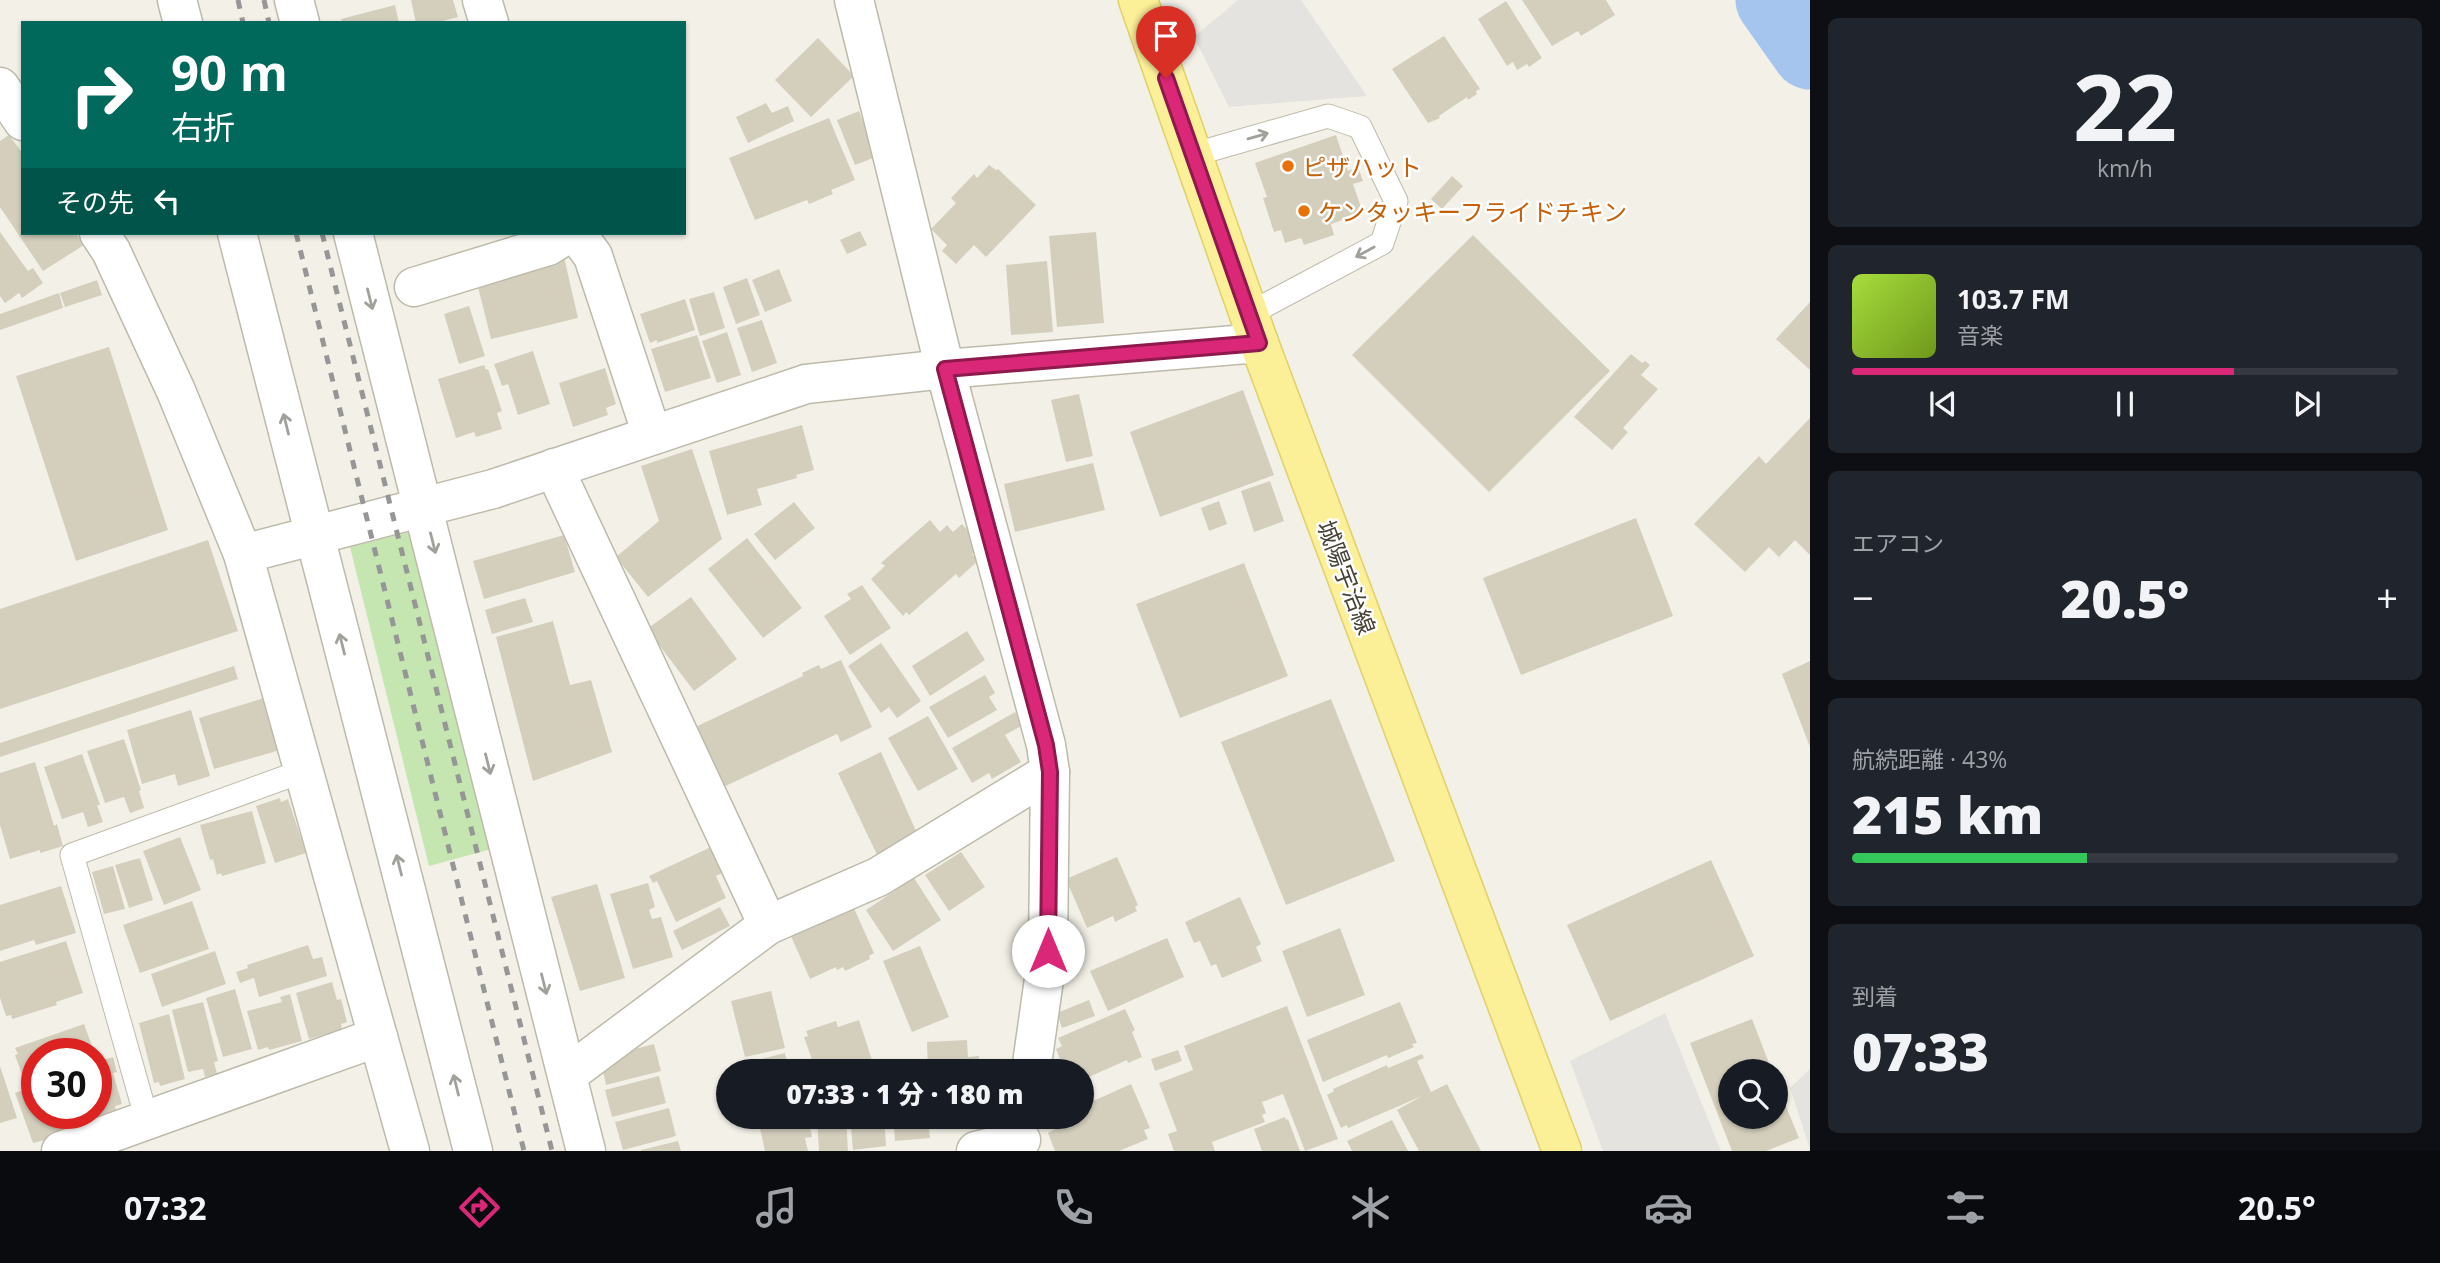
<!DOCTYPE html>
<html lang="ja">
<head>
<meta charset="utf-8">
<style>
  :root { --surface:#171b24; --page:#20242c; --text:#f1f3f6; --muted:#9ea1a6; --line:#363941; --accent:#db2777 }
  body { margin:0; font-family:"Open Sans","Noto Sans JP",sans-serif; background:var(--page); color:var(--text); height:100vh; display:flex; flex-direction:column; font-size:26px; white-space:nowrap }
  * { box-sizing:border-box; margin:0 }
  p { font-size:23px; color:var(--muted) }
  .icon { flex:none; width:38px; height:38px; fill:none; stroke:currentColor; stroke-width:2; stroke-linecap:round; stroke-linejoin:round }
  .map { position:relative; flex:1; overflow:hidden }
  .side { display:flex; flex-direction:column; gap:18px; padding:18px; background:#0d0f14; width:630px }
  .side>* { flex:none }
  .hud { position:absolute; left:21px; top:21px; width:665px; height:214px; border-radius:0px; box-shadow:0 2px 5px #0004; background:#00695c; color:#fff; overflow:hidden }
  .tools { position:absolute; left:1718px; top:1059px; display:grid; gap:14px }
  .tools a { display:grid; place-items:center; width:70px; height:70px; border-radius:50%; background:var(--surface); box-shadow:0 2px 5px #0004; font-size:35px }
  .speed { position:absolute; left:21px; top:1038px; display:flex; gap:14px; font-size:35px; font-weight:700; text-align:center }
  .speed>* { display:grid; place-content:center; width:91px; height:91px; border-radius:50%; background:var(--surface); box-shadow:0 2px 5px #0004; line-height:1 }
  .speed .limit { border:10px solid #d22; background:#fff; color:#111 }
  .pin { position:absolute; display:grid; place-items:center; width:60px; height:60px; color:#fff; margin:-72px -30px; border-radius:50% 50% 50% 0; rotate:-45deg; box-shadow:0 0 7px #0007 }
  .pin .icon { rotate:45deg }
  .me { position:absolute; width:77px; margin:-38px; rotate:0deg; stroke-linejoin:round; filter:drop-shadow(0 0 5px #0008) }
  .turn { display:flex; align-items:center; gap:24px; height:147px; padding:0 35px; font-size:32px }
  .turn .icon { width:91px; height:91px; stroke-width:2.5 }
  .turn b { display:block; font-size:49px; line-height:60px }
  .then { display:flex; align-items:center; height:66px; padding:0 35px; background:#0003; gap:14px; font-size:26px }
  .big { font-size:52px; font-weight:800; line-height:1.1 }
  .side .tile { flex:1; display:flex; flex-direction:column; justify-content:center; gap:10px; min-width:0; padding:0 24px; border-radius:10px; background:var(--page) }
  .side .dial { align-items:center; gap:0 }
  .dial b { font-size:91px; line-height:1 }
  .song { display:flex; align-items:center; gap:21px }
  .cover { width:84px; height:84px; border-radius:10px; background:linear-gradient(135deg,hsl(80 70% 55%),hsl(80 70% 35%)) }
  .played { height:7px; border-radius:4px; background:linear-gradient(90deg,var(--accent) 70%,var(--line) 70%) }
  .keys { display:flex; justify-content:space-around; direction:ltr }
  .heat { display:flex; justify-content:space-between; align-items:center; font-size:38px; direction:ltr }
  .charge { height:10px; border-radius:5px; background:linear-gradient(90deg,#34c759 43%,var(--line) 0) }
  .trip { position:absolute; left:716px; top:1059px; width:378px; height:70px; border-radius:35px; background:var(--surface); box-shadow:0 2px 5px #0004; font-weight:800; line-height:70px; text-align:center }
  .tabs { display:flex; height:112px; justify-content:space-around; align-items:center; background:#090b0e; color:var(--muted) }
  .tabs .icon { width:49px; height:49px }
  .tabs .current { color:var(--accent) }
  .tabs b { font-size:32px; color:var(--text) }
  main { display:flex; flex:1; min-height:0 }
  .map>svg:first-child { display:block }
  .green { fill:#c5e6b1 }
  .parking { fill:#e4e3df }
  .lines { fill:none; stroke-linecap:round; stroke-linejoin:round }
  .river { stroke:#a5c4ee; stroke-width:77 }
  .building { fill:#d4cfbd }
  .service-casing { stroke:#bebaaa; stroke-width:25 }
  .minor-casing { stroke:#bebaaa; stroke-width:41 }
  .primary-casing { stroke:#e0d068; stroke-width:41 }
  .service { stroke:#fff; stroke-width:23 }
  .minor { stroke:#fff; stroke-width:38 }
  .primary { stroke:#fbef98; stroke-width:38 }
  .rail { stroke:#969696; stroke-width:5; stroke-dasharray:9 9; stroke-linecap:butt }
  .oneway { stroke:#a2a09a }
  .route-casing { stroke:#8e194d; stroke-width:18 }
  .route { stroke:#db2777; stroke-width:12 }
  .food-dot { fill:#e8710a; stroke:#fff; stroke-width:2.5 }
  .labels { text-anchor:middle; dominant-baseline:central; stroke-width:5; stroke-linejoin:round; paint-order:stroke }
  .food-label { font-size:24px; fill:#c56008; stroke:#fff; text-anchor:start }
  .street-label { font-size:24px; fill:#464236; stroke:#fff }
</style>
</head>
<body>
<main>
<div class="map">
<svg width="1810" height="1151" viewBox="0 0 1810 1151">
  <rect width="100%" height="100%" fill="#f3f1e7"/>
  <polygon class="green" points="417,530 499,847 429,866 350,547"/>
  <g class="parking">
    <polygon points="1238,0 1301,0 1367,96 1229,107 1194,37"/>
    <polygon points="1665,1013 1721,1151 1603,1151 1570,1061"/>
    <polygon points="1810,1069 1810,1151 1807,1151 1810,1149 1790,1088"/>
  </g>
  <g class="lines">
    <polyline class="river" points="1774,0 1810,51"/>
  </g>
  <g class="building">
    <polygon points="411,0 453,0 458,17 435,23 416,23"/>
    <polygon points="1522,0 1606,0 1615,15 1581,36 1578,31 1552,46"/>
    <polygon points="1506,1 1542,58 1529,67 1527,64 1517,70 1513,62 1507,66 1478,19"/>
    <polygon points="395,5 399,23 342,23 341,19"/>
    <polygon points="1444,36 1480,89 1476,91 1477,94 1468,100 1467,97 1439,116 1440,118 1428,123 1392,69"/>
    <polygon points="818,38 854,76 811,117 775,80"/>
    <polygon points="766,103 772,113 788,106 794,121 748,143 736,117"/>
    <polygon points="859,111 876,157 855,165 837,120"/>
    <polygon points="829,118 855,180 831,190 833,194 809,204 807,200 755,220 729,158"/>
    <polygon points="9,135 23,154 23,233 75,233 84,245 43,271 0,207 0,141"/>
    <polygon points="1336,135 1348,171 1358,167 1363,181 1353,184 1363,213 1331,224 1334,235 1304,245 1301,238 1285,243 1281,230 1274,232 1263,198 1267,197 1255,163"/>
    <polygon points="989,165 996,170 998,169 1036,205 986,257 974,245 956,264 942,251 947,245 931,229 956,203 951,198 974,174 977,178"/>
    <polygon points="1452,176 1463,186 1442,209 1431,199"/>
    <polygon points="860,231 867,245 847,254 840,240"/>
    <polygon points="0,232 28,271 33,268 43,283 22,298 19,293 5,303 0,296"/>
    <polygon points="1096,232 1104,323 1057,327 1049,236"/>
    <polygon points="1473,235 1610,371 1489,492 1352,355"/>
    <polygon points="564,257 578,318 491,339 476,279"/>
    <polygon points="1047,261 1053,332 1011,335 1006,265"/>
    <polygon points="779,269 792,301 765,312 752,280"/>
    <polygon points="747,278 760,315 736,324 723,287"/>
    <polygon points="97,280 102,295 65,307 60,293"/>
    <polygon points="714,292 725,328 700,336 689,299"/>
    <polygon points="59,293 63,308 0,330 0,314"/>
    <polygon points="685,299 695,330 657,343 657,340 650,343 640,314"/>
    <polygon points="1810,302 1810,370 1776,339"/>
    <polygon points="469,306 485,356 459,364 444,314"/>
    <polygon points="762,320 777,363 752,372 737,328"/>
    <polygon points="727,332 741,375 717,383 702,341"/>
    <polygon points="697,335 711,378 665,392 651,349"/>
    <polygon points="109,347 168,530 76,561 16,376"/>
    <polygon points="533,351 550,404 518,415 508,384 502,386 494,364"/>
    <polygon points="1631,354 1642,363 1645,361 1650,365 1641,375 1658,389 1623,428 1628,432 1612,450 1574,417"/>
    <polygon points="484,365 486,370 488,369 502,411 497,413 502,429 476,437 474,432 456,438 438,379"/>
    <polygon points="605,368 616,404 606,408 608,415 573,427 559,383"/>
    <polygon points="1243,390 1274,475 1160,517 1130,432"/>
    <polygon points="1079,394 1093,456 1066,462 1051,400"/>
    <polygon points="1810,418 1810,555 1795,540 1779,557 1769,547 1745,572 1694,524 1759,456 1766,464"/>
    <polygon points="802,425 814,470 796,475 797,478 757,489 762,505 727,515 709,451"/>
    <polygon points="692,449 722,539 648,597 616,557 659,521 641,466"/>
    <polygon points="1093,463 1105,510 1015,532 1004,484"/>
    <polygon points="1270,481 1284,521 1254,532 1241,491"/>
    <polygon points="1219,501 1227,524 1209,531 1201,508"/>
    <polygon points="794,502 815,528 775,560 754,534"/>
    <polygon points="1636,518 1673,616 1521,675 1483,578"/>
    <polygon points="930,520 940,532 947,525 953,532 962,524 981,546 972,554 978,561 959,578 956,574 909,615 906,612 903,616 871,579 885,566 881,563"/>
    <polygon points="564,535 575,572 484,599 473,561"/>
    <polygon points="747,538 802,608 763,638 708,569"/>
    <polygon points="208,540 238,631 0,709 0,609"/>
    <polygon points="1244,563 1288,676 1180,718 1136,604"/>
    <polygon points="862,585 891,628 850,655 824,616 851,599 847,594"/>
    <polygon points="691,597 737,659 694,691 647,629"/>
    <polygon points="525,598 533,622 492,634 485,610"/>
    <polygon points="553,621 570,685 591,680 612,752 533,781 496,637"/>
    <polygon points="967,631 985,660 930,696 912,666"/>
    <polygon points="881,643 921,701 897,718 889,707 881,713 848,666"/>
    <polygon points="841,660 872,727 841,742 837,734 719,789 691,729 803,676 802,673 819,665 821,669"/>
    <polygon points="1810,661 1810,747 1782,674"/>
    <polygon points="234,666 238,679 0,757 0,743"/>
    <polygon points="985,675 995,693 989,697 997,710 948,738 929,707"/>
    <polygon points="264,698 280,750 214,769 199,718"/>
    <polygon points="1331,699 1395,861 1286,905 1221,742"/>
    <polygon points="191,710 210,776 178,786 175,774 142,784 127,730"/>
    <polygon points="1015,712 1023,725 1005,735 1021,762 992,779 989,773 972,783 952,748"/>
    <polygon points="928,716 958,769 918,791 888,738"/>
    <polygon points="124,739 141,790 139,791 144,808 130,813 124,797 105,803 87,751"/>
    <polygon points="881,752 920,840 879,859 838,773"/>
    <polygon points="82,754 100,805 97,805 103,822 88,827 83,812 62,819 44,767"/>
    <polygon points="35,762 54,826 57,824 63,846 40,853 40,850 10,859 0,825 0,773"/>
    <polygon points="280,798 281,802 288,799 306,853 275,863 256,806"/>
    <polygon points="252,811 266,863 222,876 221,873 217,875 213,859 210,860 200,825"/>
    <polygon points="180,837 201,890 164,905 143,851"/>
    <polygon points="711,847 724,872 716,876 726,898 676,922 657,881 653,883 649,876"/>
    <polygon points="961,852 985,887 949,911 925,875"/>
    <polygon points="1117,857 1138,905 1135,907 1137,911 1115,922 1113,916 1087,928 1066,879"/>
    <polygon points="140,858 153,900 129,908 115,865"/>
    <polygon points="1711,860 1754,956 1610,1021 1567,925"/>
    <polygon points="113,866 125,909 104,914 92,872"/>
    <polygon points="914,878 941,920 893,951 866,910"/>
    <polygon points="648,883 655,907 649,910 652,919 661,917 673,957 633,969 610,894"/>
    <polygon points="597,884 625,978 580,991 551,897"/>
    <polygon points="61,886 76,933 36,945 34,940 0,951 0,905"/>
    <polygon points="1240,897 1261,944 1256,947 1262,961 1222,978 1216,964 1211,966 1200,941 1194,943 1185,922"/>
    <polygon points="192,901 209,949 140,973 123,925"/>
    <polygon points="853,906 874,953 869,956 870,959 845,971 843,967 837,970 836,967 810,979 790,934"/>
    <polygon points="720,907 730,926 682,950 673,931"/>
    <polygon points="1340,928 1365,995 1307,1017 1282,951"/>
    <polygon points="1167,938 1184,977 1108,1011 1090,971"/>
    <polygon points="66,941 83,993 56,1002 57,1005 12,1019 11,1015 6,1016 0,998 0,962"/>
    <polygon points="308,945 313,959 322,957 327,976 259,997 254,978 240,983 236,972 248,968 247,965"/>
    <polygon points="920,946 949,1017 912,1032 883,961"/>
    <polygon points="215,951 226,984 162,1007 151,974"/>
    <polygon points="332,982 337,1000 341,999 347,1022 341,1024 342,1030 309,1039 296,993"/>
    <polygon points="235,989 252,1049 223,1057 206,998"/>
    <polygon points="771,991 785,1048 745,1057 731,1001"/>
    <polygon points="290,994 302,1041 269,1050 268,1047 258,1050 247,1011 282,1002 280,997"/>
    <polygon points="1089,1000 1095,1016 1062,1028 1057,1013"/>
    <polygon points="203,1002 218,1061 214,1062 217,1074 205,1077 203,1069 188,1072 172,1010"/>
    <polygon points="1400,1002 1417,1043 1412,1044 1414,1047 1388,1058 1387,1055 1323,1082 1307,1040"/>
    <polygon points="1287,1006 1338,1139 1305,1151 1283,1094 1262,1102 1266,1113 1262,1115 1265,1122 1212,1142 1215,1151 1174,1151 1168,1134 1177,1131 1159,1083 1193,1070 1184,1046"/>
    <polygon points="1125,1009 1135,1030 1132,1032 1142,1057 1128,1063 1127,1060 1082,1080 1082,1071 1070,1071 1068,1066 1064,1068 1056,1049 1062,1046 1058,1038"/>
    <polygon points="169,1014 185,1079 160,1086 159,1082 154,1083 139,1023"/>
    <polygon points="1752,1019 1772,1071 1731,1071 1731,1116 1776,1116 1776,1082 1799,1138 1766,1151 1732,1151 1690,1043"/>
    <polygon points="859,1020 872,1060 840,1071 816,1071 804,1037 808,1036 806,1031 836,1021 838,1027"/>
    <polygon points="84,1024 95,1054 37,1054 37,1078 25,1083 15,1055 18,1054 15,1048"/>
    <polygon points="967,1040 968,1057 979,1056 980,1071 928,1071 927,1042"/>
    <polygon points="654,1044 661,1071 606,1085 600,1058"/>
    <polygon points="1178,1050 1182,1061 1155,1071 1151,1059"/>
    <polygon points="785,1053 789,1071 751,1071 749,1062"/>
    <polygon points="1422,1054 1424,1058 1417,1061 1431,1092 1447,1084 1481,1151 1419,1151 1397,1110 1422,1096 1348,1128 1347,1125 1341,1128 1327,1095 1334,1091 1333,1089 1387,1065 1388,1068"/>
    <polygon points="113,1057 117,1072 113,1073 122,1104 115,1106 117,1113 79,1126 75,1113 96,1113 96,1062"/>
    <polygon points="0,1066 17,1118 0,1123"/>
    <polygon points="659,1076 666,1103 612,1117 605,1090"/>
    <polygon points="1131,1084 1150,1128 1144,1130 1148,1139 1119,1151 1055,1151 1048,1133 1055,1129 1051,1119 1057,1116 1082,1116 1082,1106"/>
    <polygon points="37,1085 37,1113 70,1113 77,1132 33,1143 15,1093"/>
    <polygon points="669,1108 676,1136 623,1150 615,1122"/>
    <polygon points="846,1116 848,1151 819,1151 817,1118"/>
    <polygon points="850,1116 884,1116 886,1146 853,1150"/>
    <polygon points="893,1116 934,1116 934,1119 928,1120 930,1138 895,1141"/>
    <polygon points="937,1116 977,1116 978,1126 938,1128"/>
    <polygon points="808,1117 812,1137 805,1138 808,1151 765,1151 760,1128"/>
    <polygon points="1285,1117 1286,1120 1288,1119 1300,1151 1262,1151 1254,1129"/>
    <polygon points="1392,1120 1408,1151 1352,1151 1347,1141"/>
    <polygon points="678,1141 681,1151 641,1151 641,1150"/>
  </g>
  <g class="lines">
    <defs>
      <g id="service">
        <polyline points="1192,155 1328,116 1360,127 1396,201 1382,243 1249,314"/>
        <polyline points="147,1120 72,855 303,771"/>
      </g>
      <g id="minor">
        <polyline points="177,0 183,23"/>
        <polyline points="294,0 300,23"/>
        <polyline points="482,0 489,23"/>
        <polyline points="854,0 945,369 1046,745 1050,772 1048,951 1031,1071"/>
        <polyline points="0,87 23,121"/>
        <polyline points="237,233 473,1151"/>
        <polyline points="353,233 586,1151"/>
        <polyline points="576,233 593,256 652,435"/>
        <polyline points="414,287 548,246 569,233"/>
        <polyline points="554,468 768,925"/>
        <polyline points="243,554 493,489 806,384 945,369 1259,343"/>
        <polyline points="378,1037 410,1151"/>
        <polyline points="567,1075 768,925 878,877 1050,772"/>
        <polyline points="61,1151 378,1037 243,554 176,391 111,251 99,233"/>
        <polyline points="976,1151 1021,1140"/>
      </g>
      <polyline id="primary" points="1138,0 1259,343 1562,1151"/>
    </defs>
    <use href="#service" class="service-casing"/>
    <use href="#minor" class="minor-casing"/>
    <use href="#primary" class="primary-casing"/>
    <use href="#service" class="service"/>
    <use href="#minor" class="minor"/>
    <use href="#primary" class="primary"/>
    <g class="rail">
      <polyline points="238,0 243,23"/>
      <polyline points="264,0 269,23"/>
      <polyline points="296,233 524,1151"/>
      <polyline points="322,233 552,1151"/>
    </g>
  </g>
  <defs><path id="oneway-shaft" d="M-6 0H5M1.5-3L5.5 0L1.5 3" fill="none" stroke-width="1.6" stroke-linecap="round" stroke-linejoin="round" transform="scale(1.75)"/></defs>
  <g class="oneway">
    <use href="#oneway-shaft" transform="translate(1258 136) rotate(-16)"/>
    <use href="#oneway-shaft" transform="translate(1365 252) rotate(151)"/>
    <use href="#oneway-shaft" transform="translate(370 299) rotate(76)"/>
    <use href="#oneway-shaft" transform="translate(286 424) rotate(-104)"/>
    <use href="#oneway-shaft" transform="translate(433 543) rotate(76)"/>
    <use href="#oneway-shaft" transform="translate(342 644) rotate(-104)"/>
    <use href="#oneway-shaft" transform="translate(488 764) rotate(76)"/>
    <use href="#oneway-shaft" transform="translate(399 865) rotate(-104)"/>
    <use href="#oneway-shaft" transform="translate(544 984) rotate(76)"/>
    <use href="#oneway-shaft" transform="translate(456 1085) rotate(-104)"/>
  </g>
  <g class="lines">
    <defs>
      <polyline id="route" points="1048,951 1050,772 1046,745 945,369 1259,343 1166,78"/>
    </defs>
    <use href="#route" class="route-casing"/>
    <use href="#route" class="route"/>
  </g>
  <g class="food-dot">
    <circle cx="1288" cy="166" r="7"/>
    <circle cx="1304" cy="211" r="7"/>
  </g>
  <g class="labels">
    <g class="food-label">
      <text x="1302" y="166">ピザハット</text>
      <text x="1318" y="211">ケンタッキーフライドチキン</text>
    </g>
    <g class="street-label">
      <text transform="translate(1347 577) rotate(69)">城陽宇治線</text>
    </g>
  </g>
</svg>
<div class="tools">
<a><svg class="icon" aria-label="search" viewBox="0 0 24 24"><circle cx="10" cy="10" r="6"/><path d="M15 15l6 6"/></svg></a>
</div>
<div class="speed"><div class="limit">30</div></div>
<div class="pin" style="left:1166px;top:78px;background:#d93025"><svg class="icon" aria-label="arrive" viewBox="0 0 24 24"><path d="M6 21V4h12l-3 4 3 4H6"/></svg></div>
<svg class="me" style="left:1048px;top:951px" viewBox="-20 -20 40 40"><circle r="19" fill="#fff"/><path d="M0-13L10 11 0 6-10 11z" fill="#db2777"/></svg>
<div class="trip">07:33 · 1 分 · 180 m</div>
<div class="hud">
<div class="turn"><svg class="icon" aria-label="right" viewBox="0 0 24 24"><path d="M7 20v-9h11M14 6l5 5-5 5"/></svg><div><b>90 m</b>右折</div></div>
<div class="then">その先<svg class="icon" aria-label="left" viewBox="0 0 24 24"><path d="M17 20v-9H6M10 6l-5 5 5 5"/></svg></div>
</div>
</div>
<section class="side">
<div class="tile dial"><b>22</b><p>km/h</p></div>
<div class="tile">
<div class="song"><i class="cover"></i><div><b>103.7 FM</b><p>音楽</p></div></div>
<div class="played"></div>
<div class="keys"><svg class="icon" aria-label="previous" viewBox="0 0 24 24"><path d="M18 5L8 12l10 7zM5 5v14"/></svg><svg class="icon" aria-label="pause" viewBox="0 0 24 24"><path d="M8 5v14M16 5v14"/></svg><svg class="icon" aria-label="next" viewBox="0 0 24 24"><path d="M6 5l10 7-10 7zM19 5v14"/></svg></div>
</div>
<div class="tile"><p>エアコン</p>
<div class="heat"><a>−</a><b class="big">20.5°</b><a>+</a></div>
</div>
<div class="tile"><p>航続距離 · 43%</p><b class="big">215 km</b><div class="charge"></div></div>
<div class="tile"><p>到着</p><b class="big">07:33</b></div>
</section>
</main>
<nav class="tabs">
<b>07:32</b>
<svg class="icon current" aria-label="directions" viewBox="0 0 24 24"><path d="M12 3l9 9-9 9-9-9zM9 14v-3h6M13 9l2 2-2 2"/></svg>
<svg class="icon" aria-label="music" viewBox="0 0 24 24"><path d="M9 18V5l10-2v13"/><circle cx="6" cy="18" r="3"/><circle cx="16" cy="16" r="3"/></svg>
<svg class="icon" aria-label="phone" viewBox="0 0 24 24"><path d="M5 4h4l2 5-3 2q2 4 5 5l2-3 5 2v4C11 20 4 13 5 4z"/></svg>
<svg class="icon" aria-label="climate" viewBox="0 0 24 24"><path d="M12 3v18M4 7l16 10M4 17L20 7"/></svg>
<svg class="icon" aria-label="car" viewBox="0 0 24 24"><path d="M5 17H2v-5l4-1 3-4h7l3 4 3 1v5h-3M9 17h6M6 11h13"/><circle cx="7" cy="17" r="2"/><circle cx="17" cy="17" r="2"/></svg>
<svg class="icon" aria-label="filters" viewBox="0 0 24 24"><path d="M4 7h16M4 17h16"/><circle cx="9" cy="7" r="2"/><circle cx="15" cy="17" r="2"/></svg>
<b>20.5°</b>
</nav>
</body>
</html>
